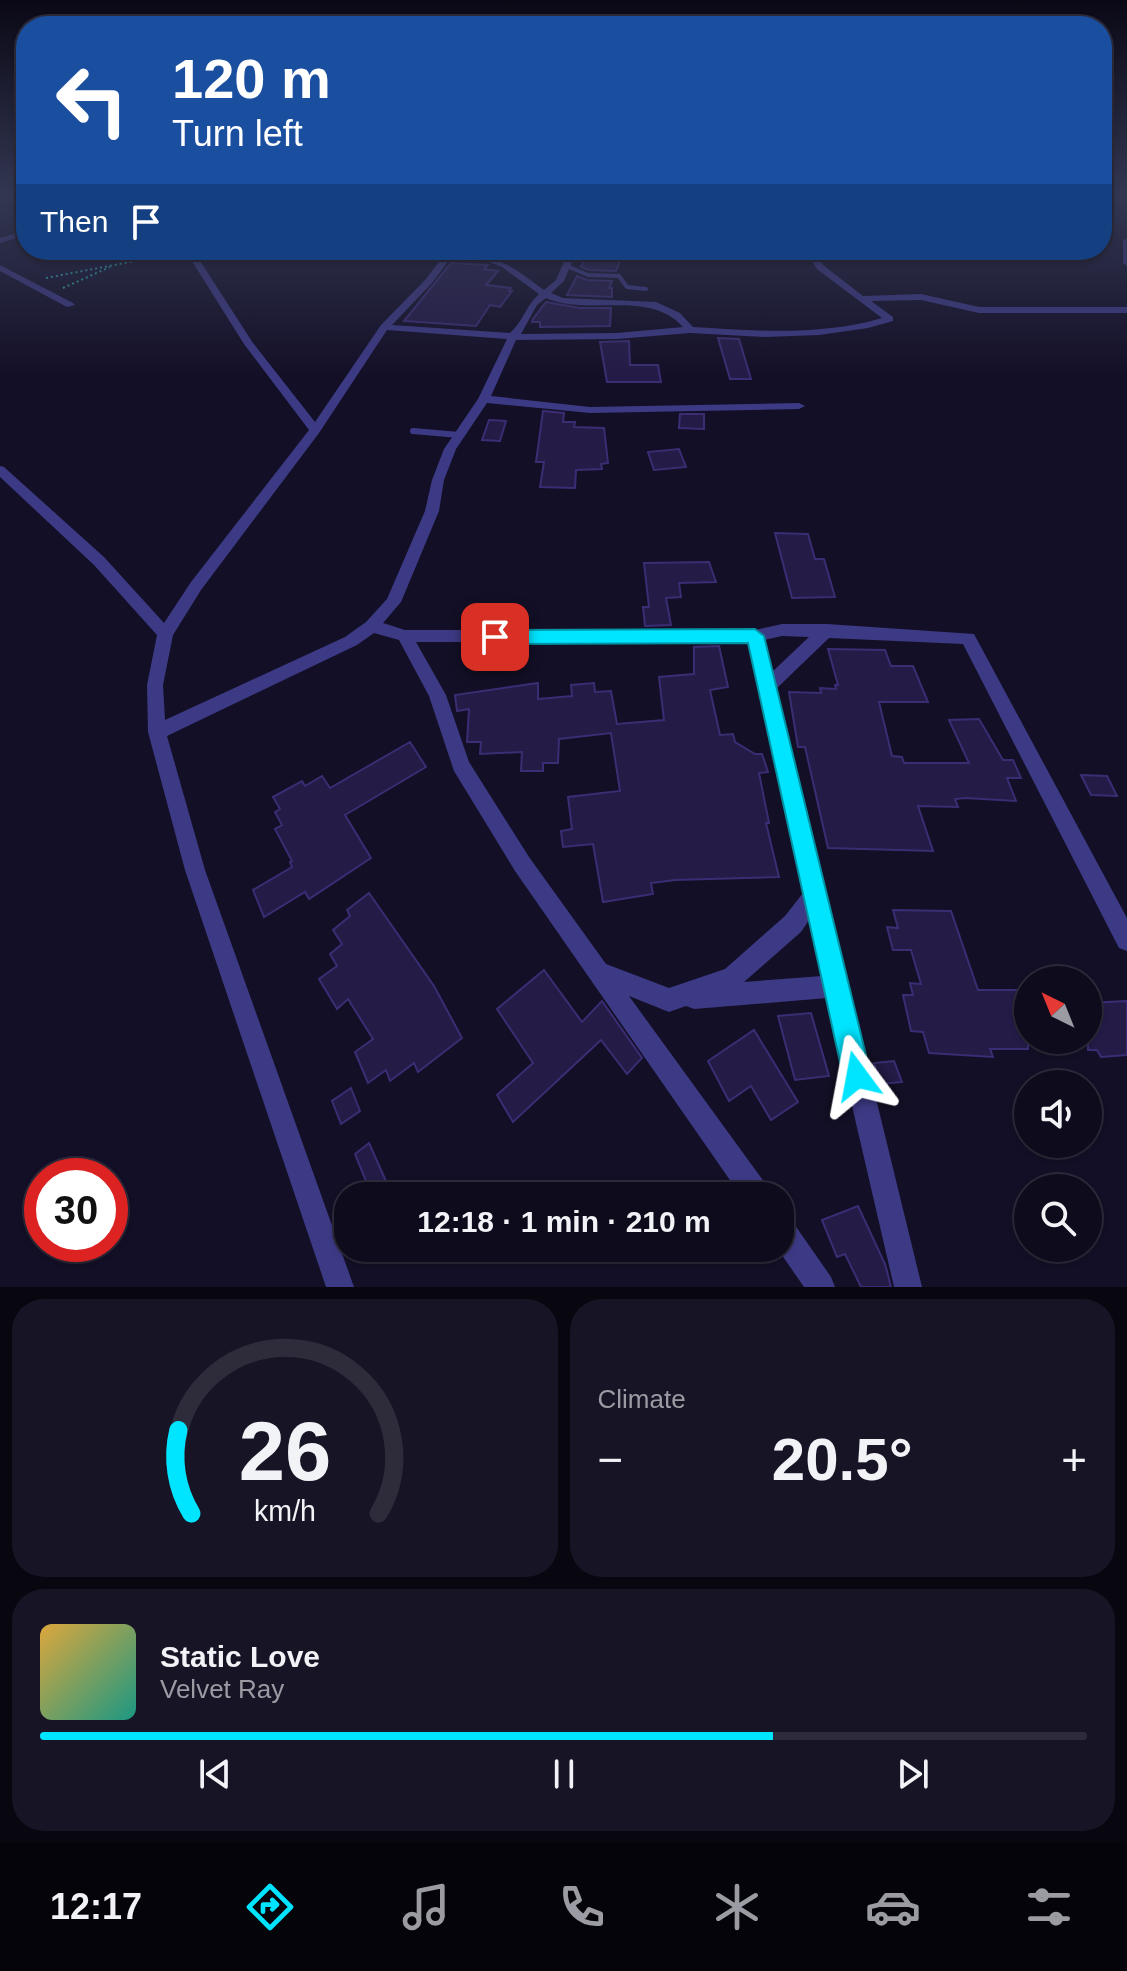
<!DOCTYPE html>
<html lang="en">
<head>
<meta charset="utf-8">
<style>
  :root { --surface:#0e0b1c; --page:#171425; --text:#f1f3f6; --muted:#9b9ba3; --line:#2e2b3b; --accent:#00e5ff }
  body { margin:0; font-family:Helvetica,sans-serif; background:var(--page); color:var(--text); height:100vh; display:flex; flex-direction:column; font-size:30px; white-space:nowrap }
  * { box-sizing:border-box; margin:0 }
  p { font-size:26px; color:var(--muted) }
  .icon { flex:none; width:44px; height:44px; fill:none; stroke:currentColor; stroke-width:2; stroke-linecap:round; stroke-linejoin:round }
  .map { position:relative; height:1287px; overflow:hidden }
  .panel { display:flex; flex-direction:column; gap:12px; padding:12px; background:#08060f; flex:1 }
  .panel>* { flex:none }
  .hud { position:absolute; left:16px; top:16px; width:1096px; height:244px; border-radius:32px; box-shadow:0 2px 6px #0004,0 0 0 2px var(--line); background:#1a4fa0; color:#fff; overflow:hidden }
  .needle { width:52px; rotate:317deg }
  .buttons { position:absolute; left:1014px; top:966px; display:grid; gap:16px }
  .buttons a { display:grid; place-items:center; width:88px; height:88px; border-radius:50%; background:var(--surface); box-shadow:0 2px 6px #0004,0 0 0 2px var(--line); font-size:40px }
  .speed { position:absolute; left:24px; top:1158px; display:flex; gap:16px; font-size:40px; font-weight:700; text-align:center }
  .speed>* { display:grid; place-content:center; width:104px; height:104px; border-radius:50%; background:var(--surface); box-shadow:0 2px 6px #0004,0 0 0 2px var(--line); line-height:1 }
  .speed .limit { border:12px solid #d22; background:#fff; color:#111 }
  .pin { position:absolute; display:grid; place-items:center; width:68px; height:68px; color:#fff; margin:-34px; border-radius:16px; box-shadow:0 4px 12px #0006 }
  .me { position:absolute; width:88px; margin:-44px; rotate:347deg; stroke-linejoin:round; filter:drop-shadow(0 0 6px #0008) }
  .turn { display:flex; align-items:center; gap:28px; height:168px; padding:0 24px; font-size:36px }
  .turn .icon { width:104px; height:104px; stroke-width:2.5 }
  .turn b { display:block; font-size:56px; line-height:68px }
  .then { display:flex; align-items:center; height:76px; padding:0 24px; background:#0003; gap:16px; font-size:30px }
  .big { font-size:60px; font-weight:600; line-height:1.1 }
  .panel .card { flex:1; display:flex; flex-direction:column; justify-content:center; gap:12px; min-width:0; padding:0 28px; border-radius:32px; background:var(--page) }
  .panel .dial { align-items:center; gap:0 }
  .dial svg { height:208px; overflow:visible; fill:none; stroke:var(--line); stroke-width:7; stroke-linecap:round; text-anchor:middle }
  .dial text { fill:var(--text); stroke:none }
  .song { display:flex; align-items:center; gap:24px }
  .cover { width:96px; height:96px; border-radius:12px; background:linear-gradient(135deg,hsl(40 70% 55%),hsl(170 70% 35%)) }
  .played { height:8px; border-radius:4px; background:linear-gradient(90deg,var(--accent) 70%,var(--line) 70%) }
  .keys { display:flex; justify-content:space-around; direction:ltr }
  .heat { display:flex; justify-content:space-between; align-items:center; font-size:44px; direction:ltr }
  .panel .tiles { flex:1; display:grid; gap:12px; grid-template-columns:1fr 1fr }
  .card:last-child { grid-column:span 2 }
  .trip { position:absolute; left:334px; top:1182px; width:460px; height:80px; border-radius:32px; background:var(--surface); box-shadow:0 2px 6px #0004,0 0 0 2px var(--line); font-weight:600; line-height:80px; text-align:center }
  .tabs { display:flex; height:128px; justify-content:space-around; align-items:center; background:#06040b; color:var(--muted) }
  .tabs .icon { width:56px; height:56px }
  .tabs .active { color:var(--accent) }
  .tabs b { font-size:36px; color:var(--text) }
  .map>svg:first-child { display:block }
  .building { fill:#241b47; stroke:#3b2d73; stroke-width:2 }
  .lines { fill:none; stroke-linecap:round; stroke-linejoin:round }
  .path { stroke:#2fb8b0; stroke-width:2; stroke-dasharray:2 3; stroke-linecap:butt }
  .lane-far1 { stroke:#3d3a85; stroke-width:4 }
  .lane { stroke:#3d3a85; stroke-width:6 }
  .street { fill:#3d3a85; fill-rule:evenodd }
  .route { fill:#00e5ff; stroke:#0095a6; stroke-width:2 }
</style>
</head>
<body>
<div class="map">
<svg width="1127" height="1287" viewBox="0 0 1127 1287">
  <rect width="100%" height="100%" fill="#130f26"/>
  <g class="building">
    <polygon points="586,256 621,259 616,271 589,270 581,267"/>
    <polygon points="451,263 488,265 484,269 498,271 486,285 511,288 509,291 512,291 500,307 490,305 476,326 404,321"/>
    <polygon points="577,276 587,280 612,281 609,288 612,288 612,297 567,295"/>
    <polygon points="546,302 580,308 611,308 610,326 540,327 540,322 532,322 533,319"/>
    <polygon points="718,338 739,339 751,379 730,379"/>
    <polygon points="629,341 630,365 658,365 661,382 607,382 600,342"/>
    <polygon points="543,411 564,413 563,422 575,422 574,427 604,428 608,463 601,464 602,469 576,470 575,488 540,487 544,462 536,462"/>
    <polygon points="680,414 704,414 704,429 679,428"/>
    <polygon points="489,420 506,421 500,441 482,440"/>
    <polygon points="679,449 686,467 654,470 648,452"/>
    <polygon points="775,533 808,534 815,559 824,559 835,597 792,598"/>
    <polygon points="709,562 716,582 679,583 681,597 666,598 671,625 645,626 643,607 649,607 644,563"/>
    <polygon points="719,646 728,687 710,690 720,735 733,734 735,742 755,754 762,754 768,772 759,773 769,823 766,823 779,877 675,880 651,883 653,894 603,902 593,844 563,847 561,831 572,829 568,797 620,791 611,733 559,739 558,763 543,763 543,771 521,771 522,752 480,754 481,742 467,742 469,709 457,711 455,695 538,683 538,699 572,696 571,685 594,683 595,692 611,691 617,724 664,720 659,677 694,674 694,647"/>
    <polygon points="828,649 885,650 891,666 913,666 928,702 879,702 892,756 902,757 904,763 969,763 949,720 979,719 1003,760 1013,760 1021,778 1007,778 1016,801 965,798 955,799 958,807 918,806 933,851 828,848 805,747 798,747 789,692 821,693 820,688 836,689 835,685 838,685"/>
    <polygon points="410,742 426,767 345,815 371,858 309,899 305,892 264,917 253,890 292,867 290,862 292,861 275,829 282,825 275,812 280,809 273,797 302,781 305,786 322,776 330,788"/>
    <polygon points="1081,775 1107,776 1117,796 1091,795"/>
    <polygon points="369,893 434,986 462,1038 418,1072 414,1063 390,1081 386,1070 368,1083 355,1052 373,1039 348,999 337,1009 319,979 337,966 330,954 342,944 333,930 350,916 347,910"/>
    <polygon points="893,910 951,911 978,990 1028,990 1028,1049 990,1049 993,1057 929,1053 923,1032 911,1031 903,995 913,995 910,983 921,984 911,950 893,950 887,927 898,928"/>
    <polygon points="544,970 582,1022 602,1001 642,1058 627,1074 601,1040 513,1122 497,1095 533,1063 497,1009"/>
    <polygon points="1127,1001 1127,1055 1101,1057 1097,1050 1088,1050 1088,1003"/>
    <polygon points="811,1013 829,1076 795,1080 778,1016"/>
    <polygon points="754,1030 798,1102 771,1120 751,1086 729,1101 708,1061"/>
    <polygon points="894,1061 902,1082 882,1084 874,1063"/>
    <polygon points="351,1088 360,1111 341,1124 332,1101"/>
    <polygon points="369,1143 389,1188 379,1196 372,1196 355,1154"/>
    <polygon points="858,1206 885,1264 891,1287 861,1287 845,1254 837,1257 822,1220"/>
  </g>
  <g class="lines">
    <g class="path">
      <polyline points="125,260 146,250"/>
      <polyline points="46,278 172,254"/>
      <polyline points="63,288 110,267"/>
    </g>
    <polyline class="lane-far1" points="567,266 588,275 619,276 627,287 646,289"/>
    <polyline class="lane" points="413,431 459,435"/>
    <g class="street">
      <polygon points="26,230 26,235 0,243 0,238"/>
      <polygon points="1127,238 1127,266 1123,263 1123,240"/>
      <path d="M 185,250 L 193,250 L 253,343 L 315,422 L 381,325 L 426,279 L 448,250 L 456,250 L 453,255 C 502,258 505,261 544,290 L 556,280 L 569,250 L 577,250 L 564,281 L 551,293 L 563,298 L 656,302 L 680,313 L 693,327 C 756,331 821,336 882,318 L 817,269 L 806,250 L 814,250 L 823,265 L 863,296 L 921,294 L 979,307 L 1127,307 L 1127,313 L 979,313 L 921,300 L 871,301 L 893,317 L 893,321 L 868,328 L 819,335 L 765,337 L 690,333 L 617,339 L 516,340 L 491,396 L 590,407 L 799,403 L 805,406 L 799,409 L 590,413 L 487,403 L 456,449 L 444,480 L 439,511 L 401,602 L 383,623 L 405,630 L 755,630 L 782,624 L 827,624 L 974,634 L 1127,918 L 1127,951 L 1119,948 L 963,644 L 829,638 L 776,689 L 922,1287 L 894,1287 L 827,998 L 694,1009 L 686,1006 L 669,1012 L 629,996 L 767,1186 L 770,1196 L 741,1196 L 515,871 L 454,771 L 429,696 L 399,640 L 374,633 L 357,645 L 167,736 L 205,870 L 354,1287 L 326,1287 L 185,870 L 148,732 L 147,685 L 157,635 L 94,565 L 0,477 L 0,466 L 4,467 L 104,557 L 164,623 L 191,582 L 309,430 L 244,344 ZM 449,260 L 489,262 L 502,267 L 539,294 C 526,305 523,322 510,333 L 392,325 L 432,283 ZM 546,298 C 589,317 649,289 683,327 L 617,333 L 521,334 L 537,305 ZM 387,330 L 507,339 L 478,399 L 444,449 L 432,480 L 425,511 L 387,599 L 366,622 L 345,637 L 165,720 L 163,685 L 173,635 L 201,590 L 319,433 ZM 782,636 L 809,637 L 772,672 L 764,640 ZM 416,642 L 748,642 L 803,893 L 785,916 L 725,969 L 669,988 L 606,964 L 529,857 L 469,762 L 446,695 ZM 809,920 L 822,976 L 744,982 L 801,932 Z"/>
      <polygon points="0,265 73,303 75,305 67,307 0,271"/>
      <polygon points="780,1214 790,1218 831,1277 835,1287 804,1287 777,1248 780,1248"/>
    </g>
  </g>
  <linearGradient id="sky" x2="0" y2="1"><stop stop-color="#0a0815"/><stop offset="0.52" stop-color="#333752"/><stop offset="1" stop-color="#333752" stop-opacity="0"/></linearGradient>
  <rect width="1127" height="377" fill="url(#sky)"/>
  <polygon class="route" points="755,629 764,636 871,1076 867,1086 857,1090 847,1086 843,1076 748,643 495,644 486,637 495,630"/>
</svg>
<div class="buttons">
<a><svg class="needle" viewBox="-14 -14 28 28"><path d="M0-13l5 13h-10z" fill="#e53935"/><path d="M0 13l5-13h-10z" fill="#9b9ba3"/></svg></a>
<a><svg class="icon" aria-label="sound" viewBox="0 0 24 24"><path d="M4 9h4l5-4v14l-5-4H4zM17 9q2 3 0 6"/></svg></a>
<a><svg class="icon" aria-label="search" viewBox="0 0 24 24"><circle cx="10" cy="10" r="6"/><path d="M15 15l6 6"/></svg></a>
</div>
<div class="speed"><div class="limit">30</div></div>
<div class="pin" style="left:495px;top:637px;background:#d93025"><svg class="icon" aria-label="arrive" viewBox="0 0 24 24"><path d="M6 21V4h12l-3 4 3 4H6"/></svg></div>
<svg class="me" style="left:857px;top:1076px" viewBox="-20 -20 40 40"><path d="M0-17L14 15 0 8-14 15z" fill="#00e5ff" stroke="#fff" stroke-width="4"/></svg>
<div class="trip">12:18 · 1 min · 210 m</div>
<div class="hud">
<div class="turn"><svg class="icon" aria-label="left" viewBox="0 0 24 24"><path d="M17 20v-9H6M10 6l-5 5 5 5"/></svg><div><b>120 m</b>Turn left</div></div>
<div class="then">Then<svg class="icon" aria-label="arrive" viewBox="0 0 24 24"><path d="M6 21V4h12l-3 4 3 4H6"/></svg></div>
</div>
</div>
<section class="panel">
<div class="tiles">
<div class="card dial"><svg viewBox="0 0 100 80">
<path d="M14 69A42 42 0 1 1 86 69"/>
<path d="M14 69A42 42 0 0 1 9 37" stroke="#00e5ff"/>
<text x="50" y="56" font-size="32" font-weight="700">26</text>
<text x="50" y="72" font-size="11">km/h</text>
</svg></div>
<div class="card"><p>Climate</p>
<div class="heat"><a>−</a><b class="big">20.5°</b><a>+</a></div>
</div>
<div class="card">
<div class="song"><i class="cover"></i><div><b>Static Love</b><p>Velvet Ray</p></div></div>
<div class="played"></div>
<div class="keys"><svg class="icon" aria-label="previous" viewBox="0 0 24 24"><path d="M18 5L8 12l10 7zM5 5v14"/></svg><svg class="icon" aria-label="pause" viewBox="0 0 24 24"><path d="M8 5v14M16 5v14"/></svg><svg class="icon" aria-label="next" viewBox="0 0 24 24"><path d="M6 5l10 7-10 7zM19 5v14"/></svg></div>
</div>
</div>
</section>
<nav class="tabs">
<b>12:17</b>
<svg class="icon active" aria-label="directions" viewBox="0 0 24 24"><path d="M12 3l9 9-9 9-9-9zM9 14v-3h6M13 9l2 2-2 2"/></svg>
<svg class="icon" aria-label="music" viewBox="0 0 24 24"><path d="M9 18V5l10-2v13"/><circle cx="6" cy="18" r="3"/><circle cx="16" cy="16" r="3"/></svg>
<svg class="icon" aria-label="phone" viewBox="0 0 24 24"><path d="M5 4h4l2 5-3 2q2 4 5 5l2-3 5 2v4C11 20 4 13 5 4z"/></svg>
<svg class="icon" aria-label="climate" viewBox="0 0 24 24"><path d="M12 3v18M4 7l16 10M4 17L20 7"/></svg>
<svg class="icon" aria-label="car" viewBox="0 0 24 24"><path d="M5 17H2v-5l4-1 3-4h7l3 4 3 1v5h-3M9 17h6M6 11h13"/><circle cx="7" cy="17" r="2"/><circle cx="17" cy="17" r="2"/></svg>
<svg class="icon" aria-label="filters" viewBox="0 0 24 24"><path d="M4 7h16M4 17h16"/><circle cx="9" cy="7" r="2"/><circle cx="15" cy="17" r="2"/></svg>
</nav>
</body>
</html>
